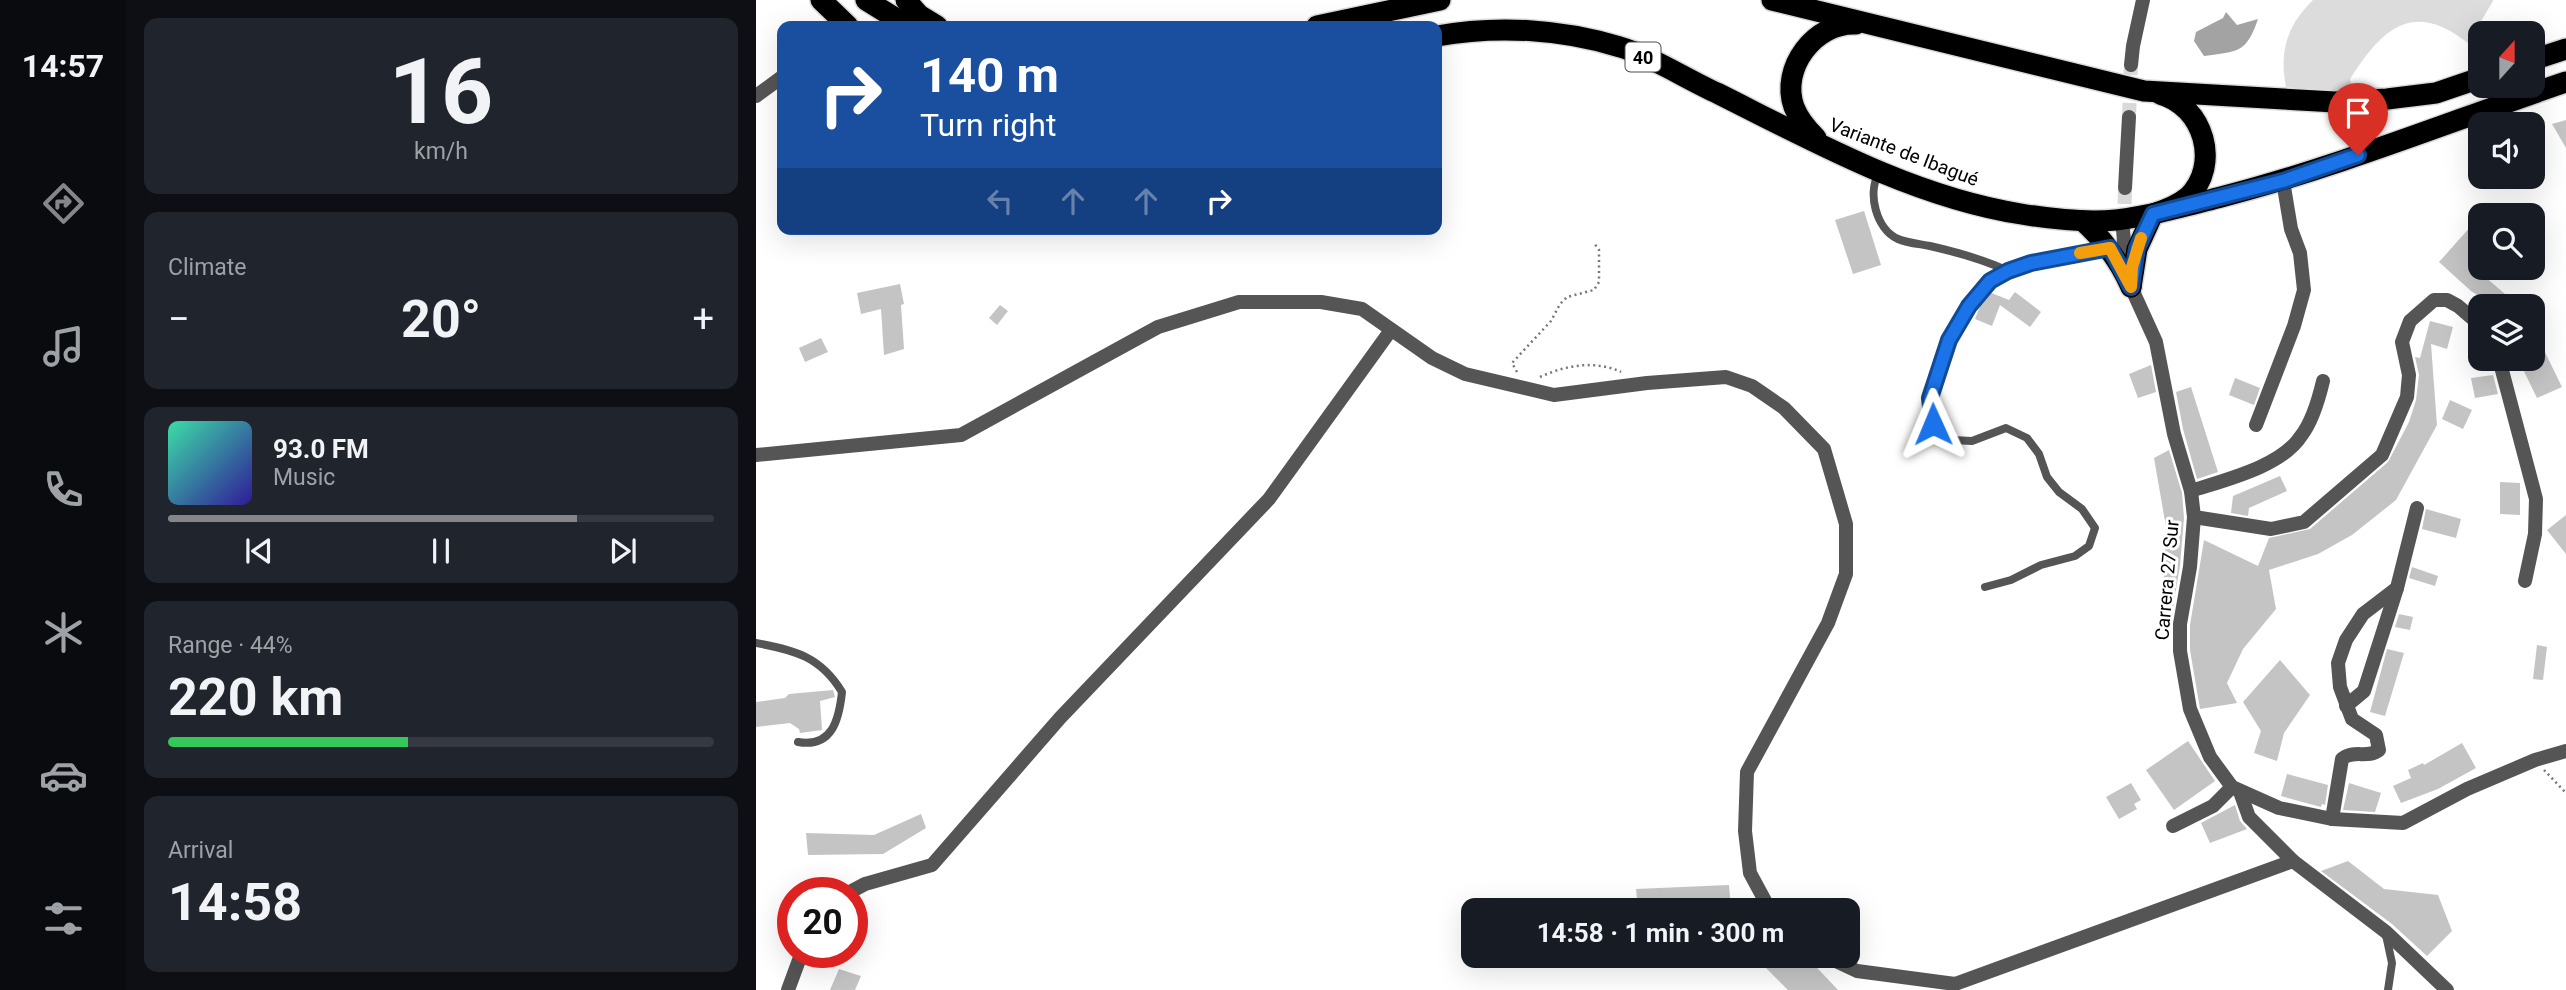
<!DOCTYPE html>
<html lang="en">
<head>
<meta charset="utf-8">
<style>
  :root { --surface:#171b24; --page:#20242c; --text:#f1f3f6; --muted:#9ea1a6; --line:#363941; --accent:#858687 }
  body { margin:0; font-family:Roboto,sans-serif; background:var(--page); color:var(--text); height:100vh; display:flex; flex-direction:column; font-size:26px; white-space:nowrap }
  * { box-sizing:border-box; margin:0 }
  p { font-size:23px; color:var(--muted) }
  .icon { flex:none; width:38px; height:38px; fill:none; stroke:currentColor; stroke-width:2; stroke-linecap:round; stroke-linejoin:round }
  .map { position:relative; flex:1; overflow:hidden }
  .panel { display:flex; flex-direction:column; gap:18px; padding:18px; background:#0d0f14; width:630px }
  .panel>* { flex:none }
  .hud { position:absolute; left:21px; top:21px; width:665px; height:214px; border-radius:14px; box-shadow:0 7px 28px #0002; background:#1a4fa0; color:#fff; overflow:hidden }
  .needle { width:46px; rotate:21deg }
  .buttons { position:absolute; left:1712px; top:21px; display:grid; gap:14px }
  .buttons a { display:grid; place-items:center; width:77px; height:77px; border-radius:14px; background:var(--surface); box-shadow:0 7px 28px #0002; font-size:35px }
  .speed { position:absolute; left:21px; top:877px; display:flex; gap:14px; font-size:35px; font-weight:700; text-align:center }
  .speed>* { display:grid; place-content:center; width:91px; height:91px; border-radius:50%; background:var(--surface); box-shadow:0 7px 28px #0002; line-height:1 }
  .speed .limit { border:10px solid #d22; background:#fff; color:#111 }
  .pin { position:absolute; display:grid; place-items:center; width:60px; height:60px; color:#fff; margin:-72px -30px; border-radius:50% 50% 50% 0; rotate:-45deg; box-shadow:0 0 7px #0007 }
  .pin .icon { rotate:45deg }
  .me { position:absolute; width:77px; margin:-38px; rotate:359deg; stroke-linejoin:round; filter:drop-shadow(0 0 5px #0008) }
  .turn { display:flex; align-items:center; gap:24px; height:147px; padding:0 28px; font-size:32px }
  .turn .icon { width:91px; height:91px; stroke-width:2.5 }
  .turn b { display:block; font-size:49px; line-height:60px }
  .lanes { display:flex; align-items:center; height:66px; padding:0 28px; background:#0003; justify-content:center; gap:35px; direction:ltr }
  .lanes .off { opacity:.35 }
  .big { font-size:52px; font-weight:700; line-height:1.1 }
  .panel .tile { flex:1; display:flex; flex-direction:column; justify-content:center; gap:10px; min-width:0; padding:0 24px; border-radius:14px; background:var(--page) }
  .panel .dial { align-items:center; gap:0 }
  .dial b { font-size:91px; line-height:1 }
  .song { display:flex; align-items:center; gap:21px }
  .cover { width:84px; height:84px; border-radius:10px; background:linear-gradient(135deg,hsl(160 70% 55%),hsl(250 70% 35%)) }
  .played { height:7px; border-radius:4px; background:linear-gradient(90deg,var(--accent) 75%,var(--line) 75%) }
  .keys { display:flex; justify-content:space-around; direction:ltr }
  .heat { display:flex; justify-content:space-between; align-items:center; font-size:38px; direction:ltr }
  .charge { height:10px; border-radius:5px; background:linear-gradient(90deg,#34c759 44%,var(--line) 0) }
  .trip { position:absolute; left:705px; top:898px; width:399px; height:70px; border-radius:14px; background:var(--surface); box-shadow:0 7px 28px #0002; font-weight:700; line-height:70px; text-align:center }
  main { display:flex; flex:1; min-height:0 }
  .tabs { display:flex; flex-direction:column; width:126px; justify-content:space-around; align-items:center; background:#090b0e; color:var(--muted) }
  .tabs .icon { width:49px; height:49px }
  .tabs .selected { color:var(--accent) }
  .tabs b { font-size:32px; color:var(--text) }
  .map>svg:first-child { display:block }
  .green { fill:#dcdcdc }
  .water { fill:#a3a3a3 }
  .building { fill:#c4c4c4 }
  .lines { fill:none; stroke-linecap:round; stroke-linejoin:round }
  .street-tunnel { stroke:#d9d9d9; stroke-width:14; stroke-dasharray:14 7; stroke-linecap:butt }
  .highway-casing { stroke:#dbdbdb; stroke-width:24 }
  .path { stroke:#777; stroke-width:2.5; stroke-dasharray:2 3.5; stroke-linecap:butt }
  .lane { stroke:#555; stroke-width:8 }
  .street { stroke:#555; stroke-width:14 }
  .highway { stroke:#000; stroke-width:21 }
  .route-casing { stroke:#114b97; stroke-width:18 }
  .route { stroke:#1a73e8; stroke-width:12 }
  .slow { stroke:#f59e0b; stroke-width:12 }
  .labels { text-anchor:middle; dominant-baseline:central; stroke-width:6; stroke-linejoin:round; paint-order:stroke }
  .shield { fill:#fff; stroke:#4c4c4c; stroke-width:2 }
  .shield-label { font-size:18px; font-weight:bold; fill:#000 }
  .street-label { font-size:19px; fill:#000; stroke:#fff }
</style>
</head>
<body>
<main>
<nav class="tabs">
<b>14:57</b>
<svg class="icon selected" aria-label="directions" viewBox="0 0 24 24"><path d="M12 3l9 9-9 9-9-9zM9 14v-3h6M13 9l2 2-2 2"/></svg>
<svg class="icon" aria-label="music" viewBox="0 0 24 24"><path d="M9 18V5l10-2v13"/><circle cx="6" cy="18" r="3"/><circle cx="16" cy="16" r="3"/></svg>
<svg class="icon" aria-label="phone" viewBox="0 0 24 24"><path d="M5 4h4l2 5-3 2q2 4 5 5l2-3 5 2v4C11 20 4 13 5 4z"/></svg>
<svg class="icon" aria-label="climate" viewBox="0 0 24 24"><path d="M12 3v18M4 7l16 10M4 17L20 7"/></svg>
<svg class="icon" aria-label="car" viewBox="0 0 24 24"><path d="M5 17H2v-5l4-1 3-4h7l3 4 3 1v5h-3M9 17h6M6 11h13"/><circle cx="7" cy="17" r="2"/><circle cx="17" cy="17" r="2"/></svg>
<svg class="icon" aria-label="filters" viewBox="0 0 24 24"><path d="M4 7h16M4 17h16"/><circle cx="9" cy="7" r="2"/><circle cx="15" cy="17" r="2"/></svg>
</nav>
<section class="panel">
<div class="tile dial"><b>16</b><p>km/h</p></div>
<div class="tile"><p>Climate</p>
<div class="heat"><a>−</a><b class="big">20°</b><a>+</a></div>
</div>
<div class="tile">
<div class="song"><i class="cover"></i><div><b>93.0 FM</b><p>Music</p></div></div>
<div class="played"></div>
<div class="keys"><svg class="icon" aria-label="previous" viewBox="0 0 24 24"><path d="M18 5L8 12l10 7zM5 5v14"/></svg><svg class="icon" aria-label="pause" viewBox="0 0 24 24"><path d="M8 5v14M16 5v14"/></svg><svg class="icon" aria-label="next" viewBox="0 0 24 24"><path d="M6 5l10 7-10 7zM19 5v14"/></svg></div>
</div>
<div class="tile"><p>Range · 44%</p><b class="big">220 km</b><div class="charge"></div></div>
<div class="tile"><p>Arrival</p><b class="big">14:58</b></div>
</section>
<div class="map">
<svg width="1810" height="990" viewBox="0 0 1810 990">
  <rect width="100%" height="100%" fill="#fff"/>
  <path class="green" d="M 1557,0 L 1737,0 L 1737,1 L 1712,43 C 1657,0 1627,27 1594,79 L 1599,95 L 1530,87 C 1523,52 1531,25 1557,0 Z"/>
  <path class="water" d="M 1470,12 L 1481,25 L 1502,19 C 1490,54 1482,51 1448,56 L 1438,41 L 1440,32 L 1467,18 Z"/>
  <g class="building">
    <polygon points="1810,120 1810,148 1796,124"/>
    <polygon points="1108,211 1125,265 1097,274 1079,220"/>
    <polygon points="1716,225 1724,232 1724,268 1735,268 1728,276 1749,294 1739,306 1715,291 1683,262"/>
    <polygon points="144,284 148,304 145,305 148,349 128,355 125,309 105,314 101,293"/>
    <polygon points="1233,292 1253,300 1259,292 1285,312 1274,327 1244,305 1236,326 1219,319 1226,301"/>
    <polygon points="244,305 252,311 241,325 233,318"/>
    <polygon points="1674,321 1697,327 1691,349 1675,344 1681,425 1640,500 1596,535 1562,554 1513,570 1520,609 1487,649 1471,683 1481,703 1444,709 1434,650 1434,625 1448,540 1502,566 1513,538 1554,529 1632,462 1653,422 1660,400 1663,375 1659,357 1664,358"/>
    <polygon points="65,338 72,352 49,362 43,348"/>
    <polygon points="1785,344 1806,387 1781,398 1762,359 1776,359 1776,349"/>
    <polygon points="1395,365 1400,392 1382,398 1373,374"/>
    <polygon points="1737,375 1742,394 1719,398 1715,378"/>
    <polygon points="1479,378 1504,388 1498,405 1473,395"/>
    <polygon points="1435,387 1462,472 1441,479 1427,429 1420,392"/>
    <polygon points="1694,400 1716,410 1707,429 1686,419"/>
    <polygon points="1413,450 1426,493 1428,518 1424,566 1414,624 1406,623 1410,527 1398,458"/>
    <polygon points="1524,476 1531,491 1493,508 1492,516 1475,513 1477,496"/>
    <polygon points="1744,482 1764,483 1764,515 1744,514"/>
    <polygon points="1670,509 1705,519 1700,538 1666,529"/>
    <polygon points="1810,515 1810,554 1791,530"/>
    <polygon points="1656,567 1682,576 1679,586 1653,578"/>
    <polygon points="1643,614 1657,617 1654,630 1639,627"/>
    <polygon points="1781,645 1791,647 1787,680 1777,679"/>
    <polygon points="1631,649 1648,653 1629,716 1614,712"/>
    <polygon points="1524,660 1554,695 1528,733 1521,761 1498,753 1505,731 1487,702"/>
    <polygon points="77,690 79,697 64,701 66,730 44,733 43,729 34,723 0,727 0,702 29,698 33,694"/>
    <polygon points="1432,741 1459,781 1418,810 1390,770"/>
    <polygon points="1706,743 1720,768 1682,789 1645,803 1637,786 1655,778 1652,770 1667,763 1668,765"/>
    <polygon points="1531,774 1572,785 1569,805 1566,804 1565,807 1525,796"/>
    <polygon points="1375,783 1385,800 1378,804 1381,809 1363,819 1350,797"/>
    <polygon points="1593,783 1625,793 1619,812 1587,810"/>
    <polygon points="1479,805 1484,821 1491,829 1454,843 1445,823"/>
    <polygon points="165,814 170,828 127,854 52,855 50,833 118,835"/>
    <polygon points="1592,861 1628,889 1682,895 1696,931 1671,956 1636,924 1565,871"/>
    <polygon points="973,885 975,910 882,910 880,889"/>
    <polygon points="998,956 1020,956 1025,960 1030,956 1050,956 1082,990 1032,990"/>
    <polygon points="83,969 105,976 99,990 74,990"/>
  </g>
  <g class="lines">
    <g class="street-tunnel">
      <polyline points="1373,117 1375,65"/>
      <polyline points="1368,225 1369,188"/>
    </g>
    <defs>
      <g id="highway">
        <polyline points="65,0 92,26"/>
        <polyline points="110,0 152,26"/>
        <polyline points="150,0 163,15 181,26"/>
        <polyline points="1016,0 1388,91 1579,102 1631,99 1680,93 1724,78"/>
        <polyline points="561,26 684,0"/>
        <path d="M 681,36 C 741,25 806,29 864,47 C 893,55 932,80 961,93 C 1057,141 1157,197 1265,214 C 1295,219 1329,223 1360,220 C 1395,216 1430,206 1465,197 C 1582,167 1695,121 1810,82"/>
        <polyline points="1776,60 1810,49"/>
        <path d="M 1060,138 C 1051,129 1043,120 1038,107 C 1024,68 1059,22 1100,24"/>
        <path d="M 1327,221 C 1348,240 1363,260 1375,287"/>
        <path d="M 1375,287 L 1381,249 L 1397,214 C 1410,210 1421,206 1432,197 C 1465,165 1448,106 1404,94"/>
      </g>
    </defs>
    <use href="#highway" class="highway-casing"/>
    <g class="path">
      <polyline points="761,372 756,363 795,321 804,304 811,297 838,290 843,282 843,250 838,243"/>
      <path d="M 784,377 C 810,365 839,360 865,372"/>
      <polyline points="1788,770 1810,793"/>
    </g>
    <g class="lane">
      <path d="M 1123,173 C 1111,193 1120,229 1142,239 C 1151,243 1164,244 1174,246 C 1200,252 1227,259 1252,271"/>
      <polyline points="1229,587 1255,580 1285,565 1319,556 1333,546 1339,528 1326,509 1303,492 1291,477 1283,454 1271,438 1250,428 1216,441 1196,440 1177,424 1174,398 1193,340 1213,306 1234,281 1252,271 1275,263 1351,248"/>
      <path d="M 0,643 C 39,650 65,657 86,692 C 83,720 76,748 42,742"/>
      <polyline points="1630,935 1636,963 1632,990"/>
    </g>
    <g class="street">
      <polyline points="1375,65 1377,46 1387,0"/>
      <polyline points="0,96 26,77"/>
      <polyline points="1369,188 1373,117"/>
      <polyline points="1367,229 1370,268 1375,287 1400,342 1418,434 1435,491 1438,517 1434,567 1424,624 1424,651 1434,709 1454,757 1476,787 1523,808 1576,819 1647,823 1711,789 1779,760 1810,751"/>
      <polyline points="1743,359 1780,499 1779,534 1769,581"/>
      <polyline points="1500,425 1538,326 1548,290 1544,253 1535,229 1527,181"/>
      <polyline points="0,455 205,435 402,327 483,302 565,302 606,309 676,358 709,374 798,395 891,383 970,377 996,386 1028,408 1068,449 1090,524 1090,574 1072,623 991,772 989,831 994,873 1014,910"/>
      <path d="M 1435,491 C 1468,480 1525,467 1545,436 C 1556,422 1563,398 1567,381"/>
      <polyline points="1438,517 1515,529 1548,522 1626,455 1651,397 1653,375 1646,342 1654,321 1678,300 1691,300 1702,306 1724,325"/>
      <polyline points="1590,706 1608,691 1641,588 1661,508"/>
      <polyline points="1484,792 1493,817 1537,861 1630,932 1691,990"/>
      <path d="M 1576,819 L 1586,759 C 1597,749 1612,759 1623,750 L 1620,735 L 1596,719 L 1584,687 L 1582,663 L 1590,640 L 1607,614 L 1641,588"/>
      <polyline points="1417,826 1457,806 1476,787"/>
      <polyline points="94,892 109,884 176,865 304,718 513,499 635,330"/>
      <polyline points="1069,956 1101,971 1199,984 1537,861"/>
      <polyline points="32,990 46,952"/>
    </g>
    <use href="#highway" class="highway"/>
  </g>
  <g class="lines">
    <defs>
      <polyline id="route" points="1177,424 1174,398 1193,340 1213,306 1234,281 1252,271 1275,263 1354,248 1375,287 1381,248 1397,214 1527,181 1602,155"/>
    </defs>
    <use href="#route" class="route-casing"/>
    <use href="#route" class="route"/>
    <polyline class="slow" points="1324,253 1354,248 1375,287 1376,267 1385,238"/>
  </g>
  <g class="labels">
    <rect class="shield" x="869.5" y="42.5" width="35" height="29" rx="5"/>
    <g class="shield-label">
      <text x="887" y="57">40</text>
    </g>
    <g class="street-label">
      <text transform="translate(1148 152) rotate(21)">Variante de Ibagué</text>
      <text transform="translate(1411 580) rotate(-85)">Carrera 27 Sur</text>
    </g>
  </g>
</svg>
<div class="buttons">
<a><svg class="needle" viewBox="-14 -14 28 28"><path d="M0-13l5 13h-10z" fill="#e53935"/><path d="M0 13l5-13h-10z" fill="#9ea1a6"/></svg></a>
<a><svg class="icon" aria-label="sound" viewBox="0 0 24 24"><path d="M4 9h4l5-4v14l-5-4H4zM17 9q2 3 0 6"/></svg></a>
<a><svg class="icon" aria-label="search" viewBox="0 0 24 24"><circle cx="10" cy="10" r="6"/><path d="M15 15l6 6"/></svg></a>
<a><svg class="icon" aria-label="layers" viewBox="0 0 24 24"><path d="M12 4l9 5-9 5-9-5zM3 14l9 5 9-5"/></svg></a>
</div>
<div class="speed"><div class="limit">20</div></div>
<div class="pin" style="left:1602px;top:155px;background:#d93025"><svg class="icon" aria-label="arrive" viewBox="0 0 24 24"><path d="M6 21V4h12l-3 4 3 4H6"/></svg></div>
<svg class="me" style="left:1177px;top:424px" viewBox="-20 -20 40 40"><path d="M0-17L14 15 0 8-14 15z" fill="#1a73e8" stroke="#fff" stroke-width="4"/></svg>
<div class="trip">14:58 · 1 min · 300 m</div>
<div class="hud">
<div class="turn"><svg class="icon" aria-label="right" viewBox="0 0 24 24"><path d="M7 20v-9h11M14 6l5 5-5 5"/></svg><div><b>140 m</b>Turn right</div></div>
<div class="lanes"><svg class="icon off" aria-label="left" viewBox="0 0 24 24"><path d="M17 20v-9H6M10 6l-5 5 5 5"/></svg><svg class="icon off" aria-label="ahead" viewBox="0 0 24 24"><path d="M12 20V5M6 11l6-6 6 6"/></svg><svg class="icon off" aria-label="ahead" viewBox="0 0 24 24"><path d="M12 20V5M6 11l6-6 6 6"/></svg><svg class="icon" aria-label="right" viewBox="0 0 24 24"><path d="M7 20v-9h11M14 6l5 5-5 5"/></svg></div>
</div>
</div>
</main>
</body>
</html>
